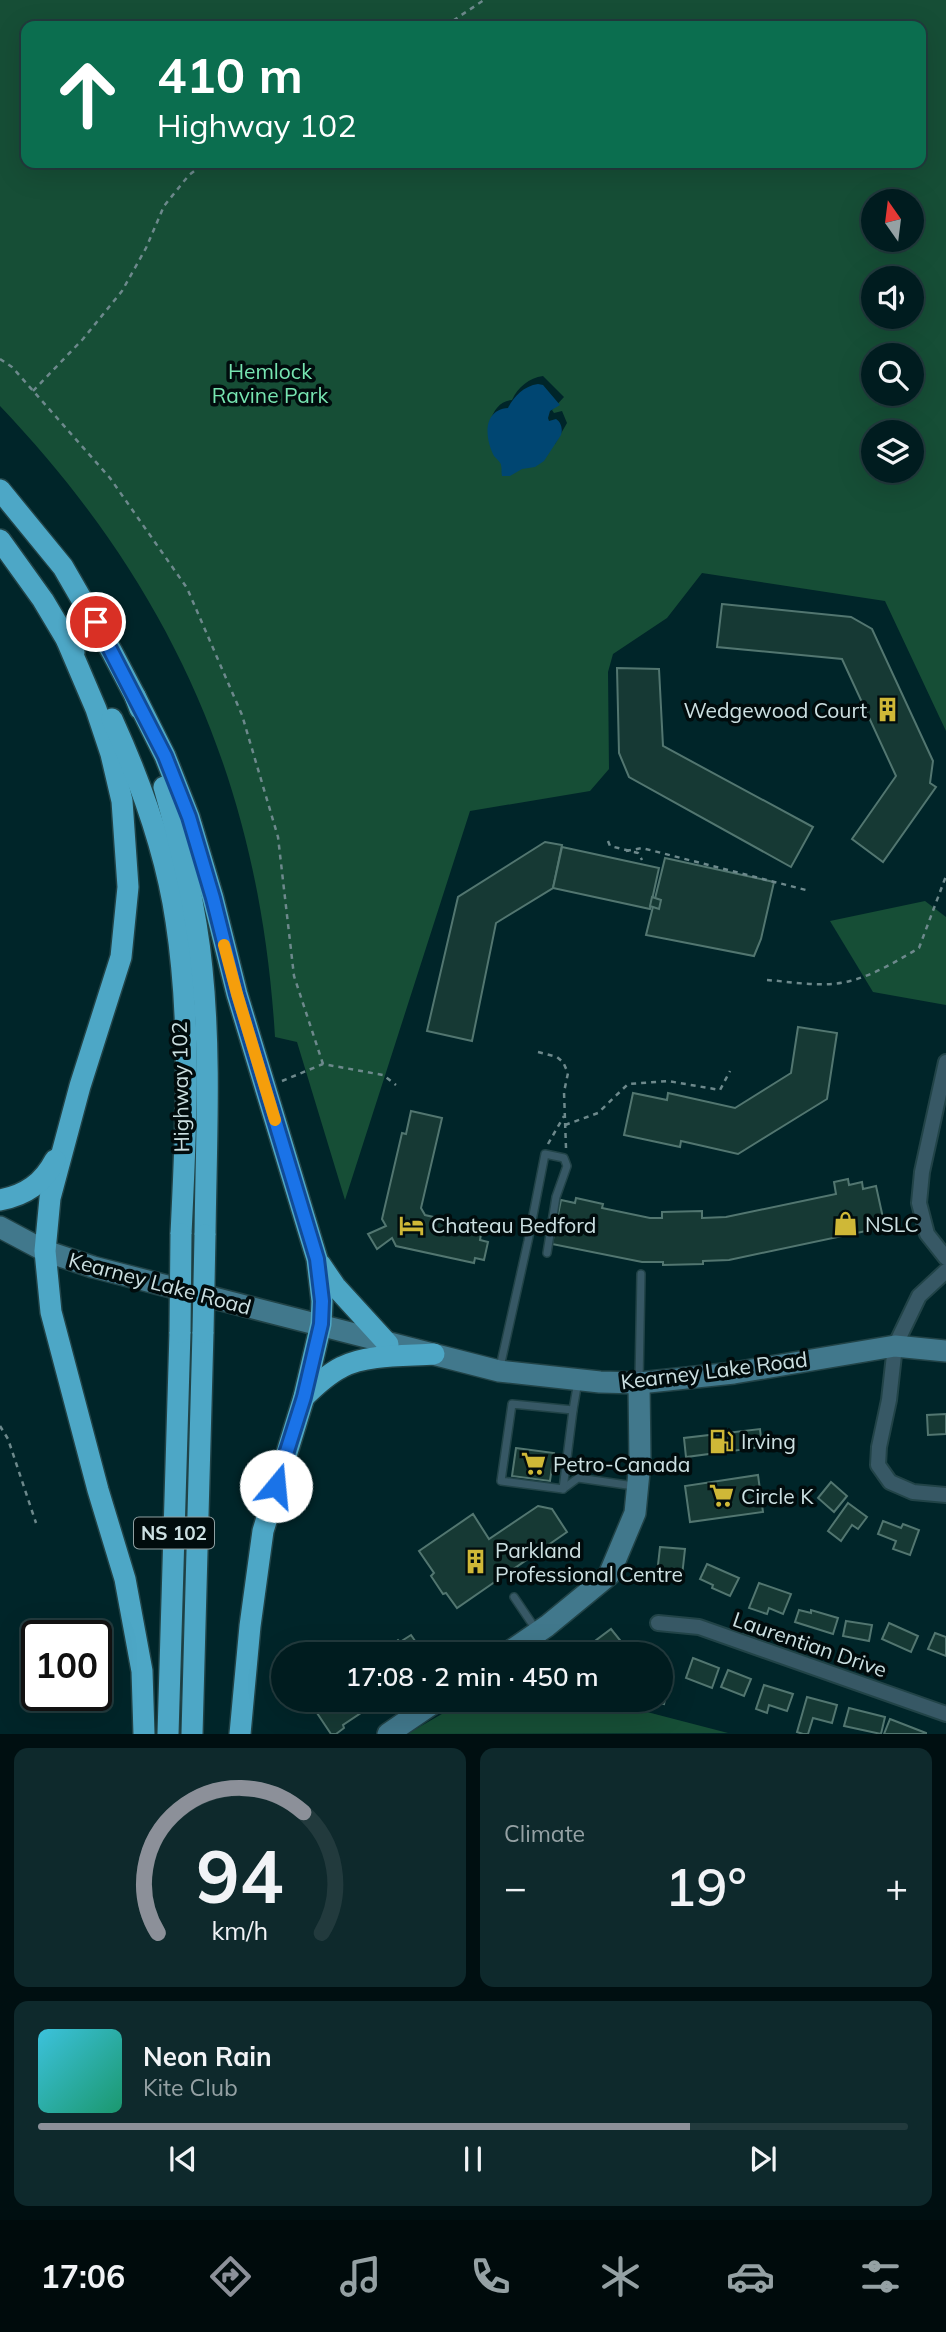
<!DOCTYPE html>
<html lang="en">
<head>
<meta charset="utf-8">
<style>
  :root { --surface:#001c1f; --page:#0e292c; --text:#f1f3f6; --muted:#95a1a4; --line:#223a3d; --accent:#8c9099 }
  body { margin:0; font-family:Mulish,sans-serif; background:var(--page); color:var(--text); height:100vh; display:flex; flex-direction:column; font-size:26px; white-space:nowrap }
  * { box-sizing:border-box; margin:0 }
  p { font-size:23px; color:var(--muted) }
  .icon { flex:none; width:38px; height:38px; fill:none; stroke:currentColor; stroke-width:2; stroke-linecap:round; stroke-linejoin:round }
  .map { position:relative; height:1734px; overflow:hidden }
  .side { display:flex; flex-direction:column; gap:14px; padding:14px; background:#000f11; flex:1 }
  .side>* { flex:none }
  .banner { position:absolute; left:21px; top:21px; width:905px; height:147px; border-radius:14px; box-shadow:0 7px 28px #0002,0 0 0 2px var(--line); background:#0b6e4f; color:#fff; overflow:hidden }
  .needle { width:46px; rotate:346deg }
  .buttons { position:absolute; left:861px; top:189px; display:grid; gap:14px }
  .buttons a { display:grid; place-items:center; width:63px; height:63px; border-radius:50%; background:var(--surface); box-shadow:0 7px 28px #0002,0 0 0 2px var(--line); font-size:35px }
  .speed { position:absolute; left:21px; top:1620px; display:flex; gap:14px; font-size:35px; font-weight:700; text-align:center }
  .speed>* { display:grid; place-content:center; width:91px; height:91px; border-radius:50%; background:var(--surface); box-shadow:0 7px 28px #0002,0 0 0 2px var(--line); line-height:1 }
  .speed .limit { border:4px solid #111; border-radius:10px; background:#fff; color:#111 }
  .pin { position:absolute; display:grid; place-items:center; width:60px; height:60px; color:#fff; margin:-30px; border:4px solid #fff; border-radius:50%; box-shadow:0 2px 7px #0007 }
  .me { position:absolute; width:77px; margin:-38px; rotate:17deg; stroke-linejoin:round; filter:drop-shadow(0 0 5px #0008) }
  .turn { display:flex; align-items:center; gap:24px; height:147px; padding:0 21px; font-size:32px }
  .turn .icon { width:91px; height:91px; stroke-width:2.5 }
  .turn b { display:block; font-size:49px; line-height:60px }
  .big { font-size:52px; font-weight:600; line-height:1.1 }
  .side .tile { flex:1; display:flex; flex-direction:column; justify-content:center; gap:10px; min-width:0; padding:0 24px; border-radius:14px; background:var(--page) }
  .side .dial { align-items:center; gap:0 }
  .dial svg { height:182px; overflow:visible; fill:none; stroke:var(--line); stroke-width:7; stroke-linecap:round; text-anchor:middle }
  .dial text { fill:var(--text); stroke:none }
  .song { display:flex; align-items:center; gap:21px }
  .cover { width:84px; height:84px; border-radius:10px; background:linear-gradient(135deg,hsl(190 70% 55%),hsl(160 70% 35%)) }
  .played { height:7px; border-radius:4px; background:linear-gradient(90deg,var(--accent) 75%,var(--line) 75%) }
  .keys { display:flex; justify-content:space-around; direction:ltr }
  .heat { display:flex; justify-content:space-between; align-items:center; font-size:38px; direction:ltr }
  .side .tiles { flex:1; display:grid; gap:14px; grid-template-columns:1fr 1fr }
  .tile:last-child { grid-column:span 2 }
  .trip { position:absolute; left:271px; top:1642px; width:402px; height:70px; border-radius:35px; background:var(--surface); box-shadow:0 7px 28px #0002,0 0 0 2px var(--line); font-weight:600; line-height:70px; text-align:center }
  .tab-bar { display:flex; height:112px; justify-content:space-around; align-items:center; background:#000b0c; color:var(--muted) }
  .tab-bar .icon { width:49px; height:49px }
  .tab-bar .on { color:var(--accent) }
  .tab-bar b { font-size:32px; color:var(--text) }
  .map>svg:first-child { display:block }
  .green { fill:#164e36; fill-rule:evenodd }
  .water { fill:#004672 }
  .building { fill:#163934; stroke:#527670; stroke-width:2 }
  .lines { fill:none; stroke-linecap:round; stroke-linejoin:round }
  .lane-casing { stroke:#214347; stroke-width:10 }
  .street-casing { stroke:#214347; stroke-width:18 }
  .secondary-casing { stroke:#214347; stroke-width:24 }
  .highway-casing { stroke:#214347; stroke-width:24 }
  .path { stroke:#6d898c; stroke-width:2.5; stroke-dasharray:5 5; stroke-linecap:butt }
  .lane { stroke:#375865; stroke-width:7 }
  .street { stroke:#375865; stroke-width:14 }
  .secondary { stroke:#41788c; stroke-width:21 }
  .highway { stroke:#4da7c6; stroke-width:21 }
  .highway-bridge-casing { stroke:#214347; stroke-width:24; stroke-linecap:butt }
  .highway-bridge { stroke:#4da7c6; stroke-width:21 }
  .route-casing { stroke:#114b97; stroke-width:18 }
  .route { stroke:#1a73e8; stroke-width:12 }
  .slow { stroke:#f59e0b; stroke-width:12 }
  .labels { text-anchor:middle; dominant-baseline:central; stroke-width:7; stroke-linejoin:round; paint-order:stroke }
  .shield { fill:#010c0d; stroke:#8fa0a2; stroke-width:2 }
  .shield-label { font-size:19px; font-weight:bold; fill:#cce0e2 }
  .park-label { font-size:21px; fill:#77e5b1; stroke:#010c0d }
  .poi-label { font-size:21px; fill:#cce0e2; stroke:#010c0d; text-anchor:start }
  .street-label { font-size:21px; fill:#cce0e2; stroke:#010c0d }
</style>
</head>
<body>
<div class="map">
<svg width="946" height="1734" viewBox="0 0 946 1734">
  <rect width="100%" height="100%" fill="#002529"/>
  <g class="green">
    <path d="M 0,0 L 946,0 L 946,731 L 885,601 L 702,573 L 667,618 L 613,654 L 608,672 L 609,769 L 590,791 L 470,811 L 345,1200 L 297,1042 L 275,1037 C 260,786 173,588 0,406 ZM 26,26 L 920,26 L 920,163 L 26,163 ZM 873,201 L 912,201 L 912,240 L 873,240 ZM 873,278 L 912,278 L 912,317 L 873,317 ZM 873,355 L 912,355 L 912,394 L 873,394 ZM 543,376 L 564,397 L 552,410 L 554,413 L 562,411 L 567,423 L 555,444 L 490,421 C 494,410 500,401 512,400 C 518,387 529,378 543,376 ZM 873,432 L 912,432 L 912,471 L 873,471 Z"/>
    <polygon points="925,901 946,917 946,1005 873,992 830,921"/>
    <polygon points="468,1699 597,1699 728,1733 407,1734"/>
  </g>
  <path class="water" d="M 538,384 L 543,385 L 560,405 L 550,411 L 548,418 L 549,421 L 556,419 C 561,422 563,429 561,435 L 544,461 L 535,467 L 522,469 L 510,476 L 502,476 C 501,472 502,469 501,465 C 501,463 496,458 494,456 C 485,439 482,410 508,408 C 514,396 524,386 538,384 Z"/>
  <g class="building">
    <polygon points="722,604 851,617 872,629 933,761 930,783 936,787 883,862 852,839 896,776 842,659 717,647"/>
    <polygon points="617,668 659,669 663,746 813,827 791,867 629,777 619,753"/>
    <polygon points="545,842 562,845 553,888 496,923 472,1041 427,1031 458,897"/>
    <polygon points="562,847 659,868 650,909 553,888"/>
    <polygon points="665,858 774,882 761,939 754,956 646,935"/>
    <polygon points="652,897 661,900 659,909 650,906"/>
    <polygon points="798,1027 837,1033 827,1099 738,1154 681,1141 680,1147 624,1135 633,1093 667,1100 668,1093 735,1108 791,1073"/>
    <polygon points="411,1111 442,1118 421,1208 425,1215 482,1228 480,1240 488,1242 484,1260 475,1258 474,1263 396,1246 392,1238 377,1249 368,1234 386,1226 382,1219 402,1133 406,1134"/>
    <polygon points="848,1179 849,1185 862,1182 863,1189 876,1186 885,1227 729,1260 703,1261 703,1264 663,1265 663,1262 642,1262 552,1244 561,1200 575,1203 576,1198 603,1204 602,1208 650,1218 662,1218 662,1212 702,1211 702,1218 726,1217 836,1194 834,1182"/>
    <polygon points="946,1414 946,1434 928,1435 927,1415"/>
    <polygon points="760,1429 762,1447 686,1457 684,1438"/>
    <polygon points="516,1448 554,1453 550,1481 512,1476"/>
    <polygon points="758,1475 763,1512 690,1522 685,1486"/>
    <polygon points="831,1482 847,1496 834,1512 818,1498"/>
    <polygon points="848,1503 867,1517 858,1529 852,1525 841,1541 828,1531"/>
    <polygon points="538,1506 552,1509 567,1532 457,1608 446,1593 443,1594 431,1576 434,1573 419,1551 473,1514 489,1539"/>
    <polygon points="883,1521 901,1528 903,1524 919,1530 910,1555 893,1549 896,1541 878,1534"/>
    <polygon points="660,1547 685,1549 682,1576 657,1574"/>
    <polygon points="707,1564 739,1578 730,1596 712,1588 713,1585 700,1579"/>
    <polygon points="759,1583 791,1594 783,1614 769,1608 767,1614 749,1608"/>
    <polygon points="799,1610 811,1613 811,1610 838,1618 833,1634 795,1622"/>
    <polygon points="846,1621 872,1625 869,1641 843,1636"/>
    <polygon points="889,1623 918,1636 911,1652 882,1639"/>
    <polygon points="611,1629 628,1650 623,1654 599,1654 591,1644"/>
    <polygon points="935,1633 946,1637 946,1656 928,1649"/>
    <polygon points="411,1635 424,1654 382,1654 398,1640 400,1642"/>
    <polygon points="693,1658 719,1668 712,1688 686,1678"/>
    <polygon points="728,1670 751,1679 744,1696 721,1687"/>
    <polygon points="662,1676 670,1678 664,1704 638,1699 662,1699"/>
    <polygon points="764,1685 793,1694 787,1711 769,1705 767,1713 756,1709"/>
    <polygon points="807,1697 837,1705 832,1723 813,1718 808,1734 803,1734 797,1732"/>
    <polygon points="318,1699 388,1699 388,1700 379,1706 376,1703 343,1725 344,1728 336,1734 331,1734 311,1704"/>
    <polygon points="849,1708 885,1717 881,1734 844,1726"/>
    <polygon points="890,1719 926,1733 926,1734 884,1734"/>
  </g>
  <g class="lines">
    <defs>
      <g id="lane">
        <polyline points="500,1367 528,1241 545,1154 564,1158 567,1166 556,1197 547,1253"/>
        <polyline points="578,1381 573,1410 512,1404 501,1481 563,1489 578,1478 634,1486"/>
        <polyline points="639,1382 641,1274"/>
        <polyline points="563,1489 573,1410"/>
        <polyline points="514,1597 537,1631"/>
      </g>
      <g id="street">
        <polyline points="946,1062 922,1172 919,1203 927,1234 946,1258"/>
        <polyline points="946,1271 919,1296 895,1346 889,1400 879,1447 878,1465 890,1482 913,1492 946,1495"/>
        <polyline points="658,1623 699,1627 946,1714"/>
      </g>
      <g id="secondary">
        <polyline points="0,1227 45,1251 93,1267 499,1371 600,1382 639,1383 734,1373 895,1346 946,1351"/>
        <polyline points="506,1654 547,1626 609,1575 635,1513 640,1462 639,1383"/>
        <polyline points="388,1734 439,1699"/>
      </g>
      <g id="highway">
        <polyline points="0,490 63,567 112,652 135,696 140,709"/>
        <polyline points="0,540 43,600 74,652"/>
        <polyline points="67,641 96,709 111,754 122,801 128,887 121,957 80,1086 50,1198 45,1251 51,1312 98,1490 125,1579 142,1671 144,1734"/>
        <polyline points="135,696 165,756 189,817 213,898 237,994 317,1259 322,1301 321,1324 304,1397 263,1531 250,1626 240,1734"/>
        <path d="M 112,719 C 141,783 166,852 176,921 C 192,1025 186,1130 181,1234"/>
        <path d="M 164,787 C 181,847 196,907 202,969 C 211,1057 206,1147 205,1235"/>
        <path d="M 0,1200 C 26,1195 43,1183 55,1160"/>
        <polyline points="320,1264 335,1286 388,1344"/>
        <path d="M 304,1397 C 316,1385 328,1374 342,1367 C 366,1354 408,1356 434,1354"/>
        <polyline points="168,1734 180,1332"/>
        <polyline points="192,1734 203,1332"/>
      </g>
    </defs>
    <use href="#lane" class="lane-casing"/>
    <use href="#street" class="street-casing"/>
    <use href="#secondary" class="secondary-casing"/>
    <use href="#highway" class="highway-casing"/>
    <g class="path">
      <polyline points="445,26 484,0"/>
      <polyline points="0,359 12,367 110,478 187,588 242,715 278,837 294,976 323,1064"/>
      <polyline points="33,391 83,339 122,291 146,248 164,206 189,175 205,163"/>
      <polyline points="608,841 610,846 638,853 642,860"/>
      <polyline points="626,851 642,848 806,890"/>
      <path d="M 767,980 C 794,982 823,988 850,981 C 874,975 897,961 919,948 L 946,876"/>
      <polyline points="538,1052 557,1057 563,1062 568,1073 564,1092 566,1148"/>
      <polyline points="282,1081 323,1064 383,1075 396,1085"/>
      <polyline points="565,1125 598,1113 628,1084 668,1081 720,1090 730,1071"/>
      <polyline points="548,1144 564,1116"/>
      <polyline points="0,1426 8,1439 36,1523"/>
    </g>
    <use href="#lane" class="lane"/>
    <use href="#street" class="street"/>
    <use href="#secondary" class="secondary"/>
    <use href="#highway" class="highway"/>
    <defs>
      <g id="highway-bridge">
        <polyline points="180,1332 181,1234"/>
        <polyline points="203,1332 205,1235"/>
      </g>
    </defs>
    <use href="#highway-bridge" class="highway-bridge-casing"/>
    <use href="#highway-bridge" class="highway-bridge"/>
  </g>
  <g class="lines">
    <defs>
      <polyline id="route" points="96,622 165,756 189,817 213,898 237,994 317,1259 322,1301 321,1324 304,1397 276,1486"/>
    </defs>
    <use href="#route" class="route-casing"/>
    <use href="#route" class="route"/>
    <polyline class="slow" points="224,945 237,994 275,1120"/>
  </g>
  <defs>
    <symbol id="building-bare" viewBox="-9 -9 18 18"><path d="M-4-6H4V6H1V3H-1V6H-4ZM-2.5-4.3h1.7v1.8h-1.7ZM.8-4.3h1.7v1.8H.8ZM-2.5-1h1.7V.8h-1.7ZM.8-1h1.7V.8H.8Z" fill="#cfb837" stroke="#010c0d" stroke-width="2.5" paint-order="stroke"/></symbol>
    <symbol id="shop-bare" viewBox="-9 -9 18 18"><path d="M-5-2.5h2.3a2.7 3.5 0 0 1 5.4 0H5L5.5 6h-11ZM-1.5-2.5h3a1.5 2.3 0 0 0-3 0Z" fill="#cfb837" stroke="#010c0d" stroke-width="2.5" paint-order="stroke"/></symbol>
    <symbol id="hotel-bare" viewBox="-9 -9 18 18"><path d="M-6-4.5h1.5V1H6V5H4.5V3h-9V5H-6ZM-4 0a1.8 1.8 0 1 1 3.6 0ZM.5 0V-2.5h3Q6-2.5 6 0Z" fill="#cfb837" stroke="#010c0d" stroke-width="2.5" paint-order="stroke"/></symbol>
    <symbol id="fuel-bare" viewBox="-9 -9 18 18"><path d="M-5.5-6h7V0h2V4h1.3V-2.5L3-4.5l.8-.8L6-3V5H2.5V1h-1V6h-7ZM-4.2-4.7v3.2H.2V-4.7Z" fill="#cfb837" stroke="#010c0d" stroke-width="2.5" paint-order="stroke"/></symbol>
    <symbol id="supermarket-bare" viewBox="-9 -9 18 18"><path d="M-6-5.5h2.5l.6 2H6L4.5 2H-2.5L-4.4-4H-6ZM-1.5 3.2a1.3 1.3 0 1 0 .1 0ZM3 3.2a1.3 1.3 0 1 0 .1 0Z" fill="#cfb837" stroke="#010c0d" stroke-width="2.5" paint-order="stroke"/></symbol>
  </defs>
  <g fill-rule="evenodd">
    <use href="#building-bare" x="870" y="692" width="35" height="35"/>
    <use href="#shop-bare" x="828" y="1206" width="35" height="35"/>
    <use href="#hotel-bare" x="394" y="1208" width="35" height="35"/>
    <use href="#fuel-bare" x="704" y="1424" width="35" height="35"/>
    <use href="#supermarket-bare" x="516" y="1446" width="35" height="35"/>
    <use href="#supermarket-bare" x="704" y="1478" width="35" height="35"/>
    <use href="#building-bare" x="458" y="1544" width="35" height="35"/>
  </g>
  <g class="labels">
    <rect class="shield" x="134" y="1517.5" width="80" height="31" rx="5"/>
    <g class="shield-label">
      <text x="174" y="1533">NS 102</text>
    </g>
    <g class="park-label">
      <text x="270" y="371">Hemlock<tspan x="270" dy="24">Ravine Park</tspan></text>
    </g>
    <g class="poi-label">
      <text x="867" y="710" text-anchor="end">Wedgewood Court</text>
      <text x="865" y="1224">NSLC</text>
      <text x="431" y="1225">Chateau Bedford</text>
      <text x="741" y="1441">Irving</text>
      <text x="553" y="1464">Petro-Canada</text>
      <text x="741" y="1496">Circle K</text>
      <text x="495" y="1550">Parkland<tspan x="495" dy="24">Professional Centre</tspan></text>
    </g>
    <g class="street-label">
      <text transform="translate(180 1087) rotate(-91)">Highway 102</text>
      <text transform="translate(160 1283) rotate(15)">Kearney Lake Road</text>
      <text transform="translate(714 1370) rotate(-7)">Kearney Lake Road</text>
      <text transform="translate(810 1644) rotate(19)">Laurentian Drive</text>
    </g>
  </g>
</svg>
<div class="buttons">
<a><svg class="needle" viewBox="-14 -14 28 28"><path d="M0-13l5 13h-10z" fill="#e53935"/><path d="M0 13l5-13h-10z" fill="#95a1a4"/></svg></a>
<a><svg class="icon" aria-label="sound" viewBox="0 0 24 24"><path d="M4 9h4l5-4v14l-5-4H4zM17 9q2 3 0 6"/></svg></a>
<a><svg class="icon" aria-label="search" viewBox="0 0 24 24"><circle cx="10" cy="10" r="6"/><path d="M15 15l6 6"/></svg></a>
<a><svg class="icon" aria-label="layers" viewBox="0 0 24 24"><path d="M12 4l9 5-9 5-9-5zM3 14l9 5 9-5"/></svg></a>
</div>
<div class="speed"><div class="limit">100</div></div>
<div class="pin" style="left:96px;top:622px;background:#d93025"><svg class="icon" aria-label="arrive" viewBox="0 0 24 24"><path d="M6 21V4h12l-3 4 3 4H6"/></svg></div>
<svg class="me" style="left:276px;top:1486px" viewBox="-20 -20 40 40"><circle r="19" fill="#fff"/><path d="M0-13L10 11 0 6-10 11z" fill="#1a73e8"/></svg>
<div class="trip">17:08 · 2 min · 450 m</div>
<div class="banner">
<div class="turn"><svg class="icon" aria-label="ahead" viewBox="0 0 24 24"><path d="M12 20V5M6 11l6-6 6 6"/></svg><div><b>410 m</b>Highway 102</div></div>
</div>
</div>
<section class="side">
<div class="tiles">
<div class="tile dial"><svg viewBox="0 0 100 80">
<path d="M14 69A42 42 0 1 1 86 69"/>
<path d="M14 69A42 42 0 0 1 78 16" stroke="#8c9099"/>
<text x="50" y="56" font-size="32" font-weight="700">94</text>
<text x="50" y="72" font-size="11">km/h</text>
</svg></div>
<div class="tile"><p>Climate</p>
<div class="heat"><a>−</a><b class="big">19°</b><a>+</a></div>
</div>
<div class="tile">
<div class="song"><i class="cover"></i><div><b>Neon Rain</b><p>Kite Club</p></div></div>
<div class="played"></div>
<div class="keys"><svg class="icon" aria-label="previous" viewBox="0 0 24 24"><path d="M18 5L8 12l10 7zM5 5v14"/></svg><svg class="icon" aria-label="pause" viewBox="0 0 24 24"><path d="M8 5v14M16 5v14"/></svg><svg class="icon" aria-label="next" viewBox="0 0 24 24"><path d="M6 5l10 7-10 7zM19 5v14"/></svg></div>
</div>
</div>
</section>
<nav class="tab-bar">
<b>17:06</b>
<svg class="icon on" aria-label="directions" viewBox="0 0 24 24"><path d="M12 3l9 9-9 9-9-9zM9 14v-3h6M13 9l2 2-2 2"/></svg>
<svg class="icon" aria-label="music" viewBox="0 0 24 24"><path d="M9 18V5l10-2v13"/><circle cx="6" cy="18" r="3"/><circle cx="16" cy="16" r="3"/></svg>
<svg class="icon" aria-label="phone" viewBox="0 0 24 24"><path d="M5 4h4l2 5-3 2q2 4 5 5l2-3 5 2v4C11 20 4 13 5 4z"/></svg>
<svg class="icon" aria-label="climate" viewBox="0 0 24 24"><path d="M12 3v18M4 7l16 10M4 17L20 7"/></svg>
<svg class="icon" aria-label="car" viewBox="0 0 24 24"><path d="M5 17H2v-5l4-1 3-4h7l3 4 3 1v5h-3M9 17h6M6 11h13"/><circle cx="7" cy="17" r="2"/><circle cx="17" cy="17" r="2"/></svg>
<svg class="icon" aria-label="filters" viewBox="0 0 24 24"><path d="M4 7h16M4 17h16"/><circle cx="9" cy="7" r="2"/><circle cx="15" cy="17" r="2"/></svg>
</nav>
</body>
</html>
